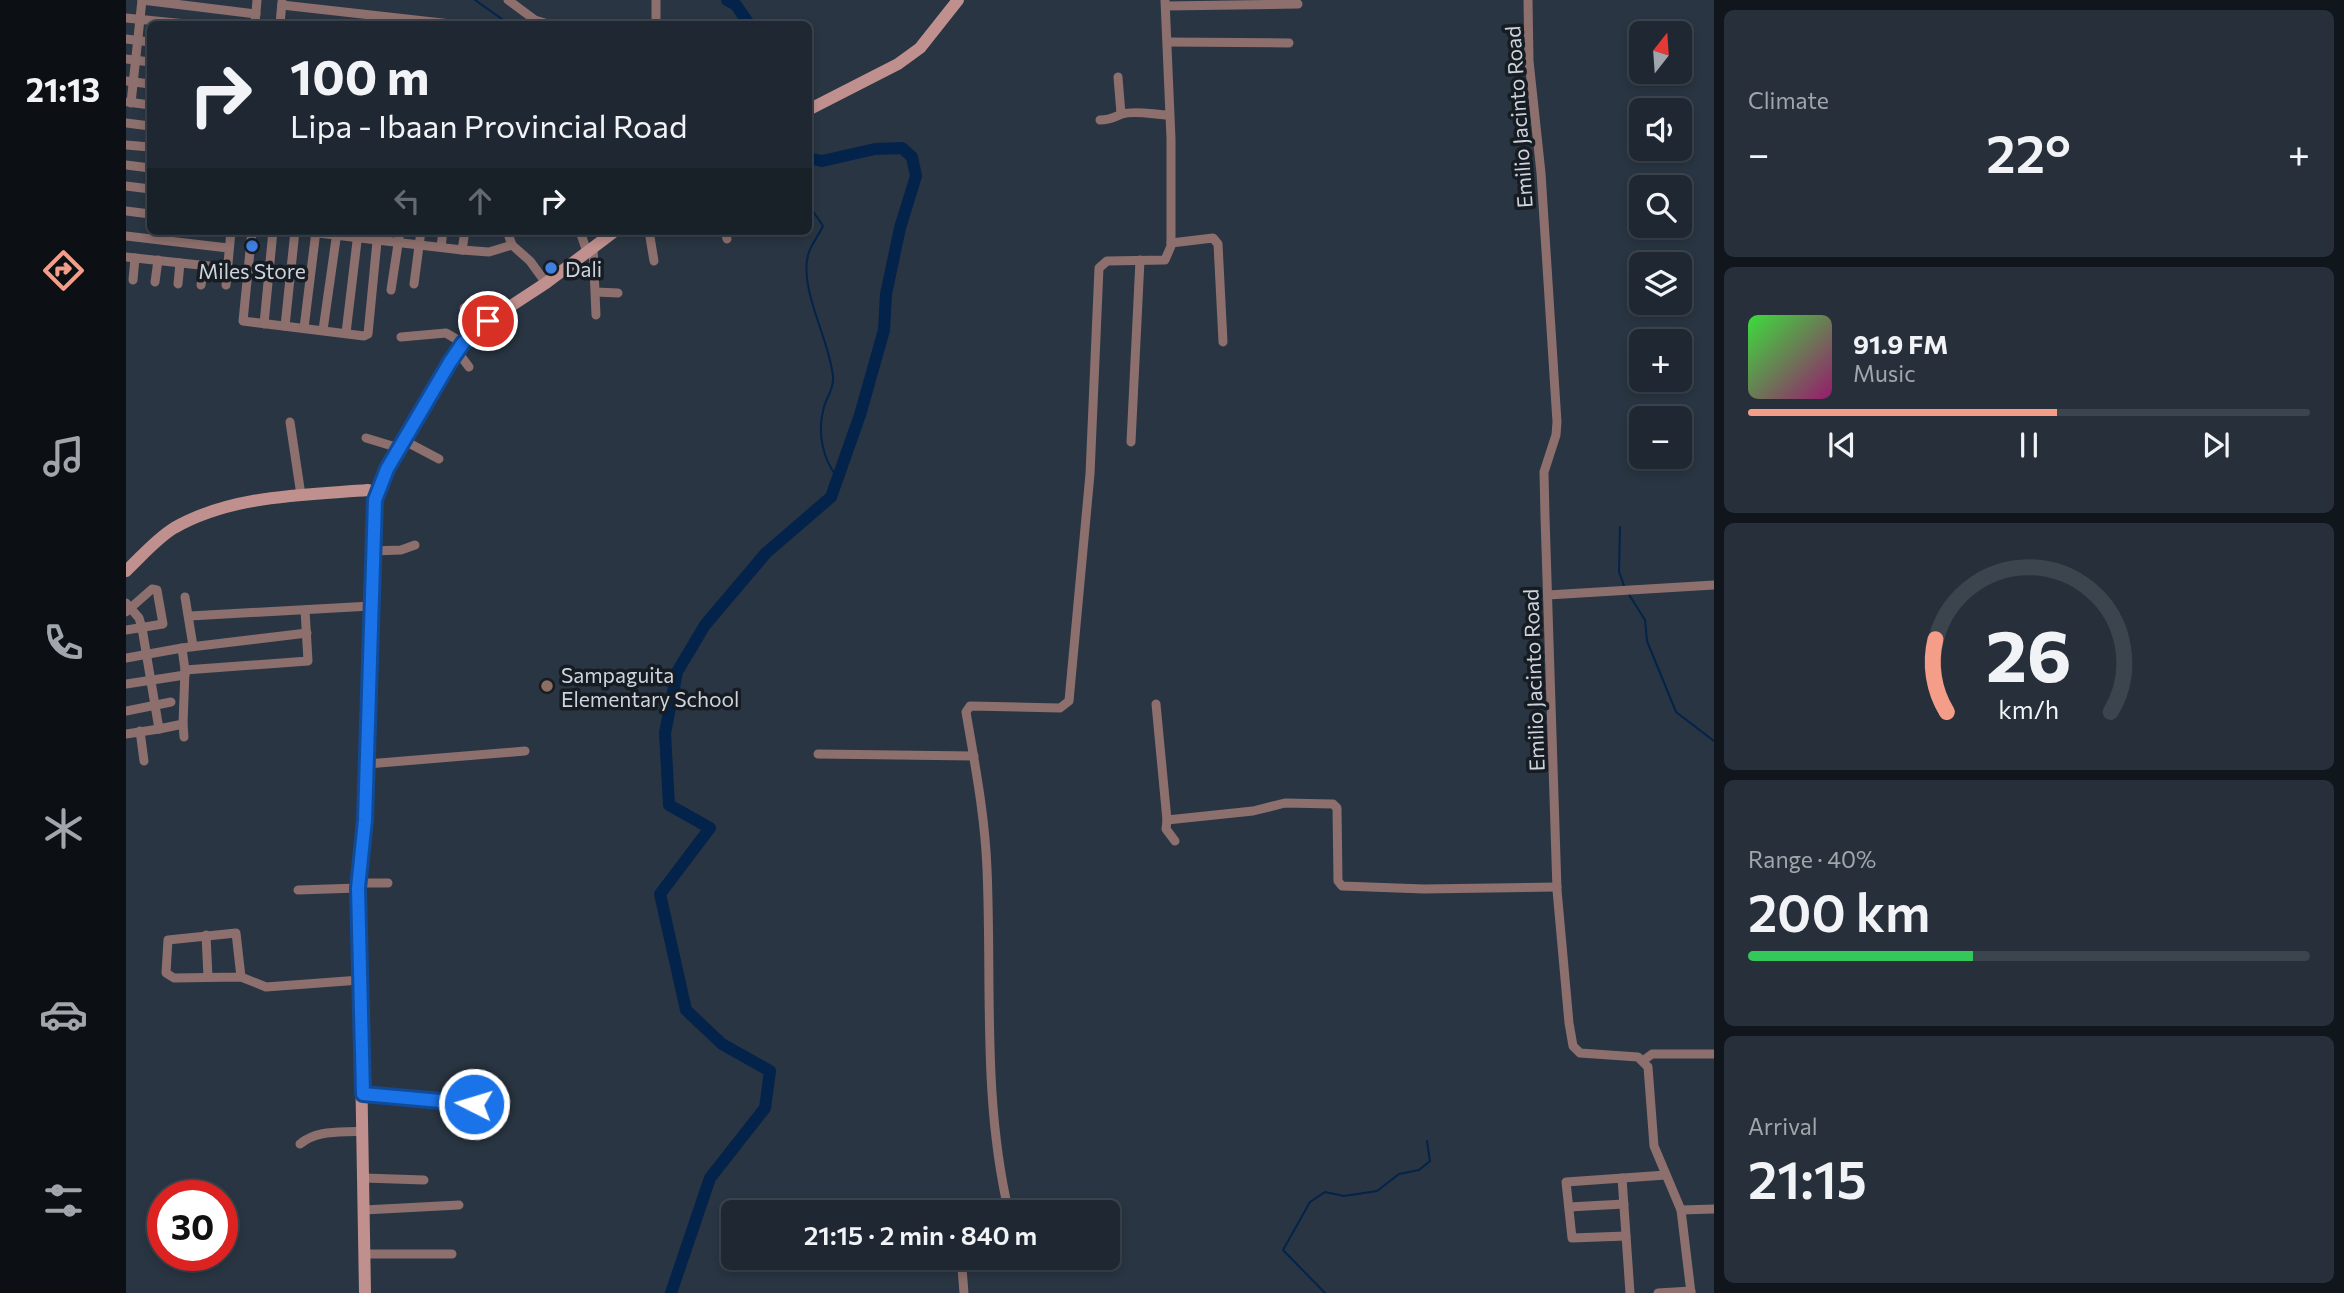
<!DOCTYPE html>
<html lang="en">
<head>
<meta charset="utf-8">
<style>
  :root { --surface:#1f2832; --page:#27303a; --text:#f1f3f6; --muted:#a1a6ac; --line:#3c444d; --accent:#f49e8a }
  body { margin:0; font-family:Commissioner,sans-serif; background:var(--page); color:var(--text); height:100vh; display:flex; flex-direction:column; font-size:26px; white-space:nowrap }
  * { box-sizing:border-box; margin:0 }
  p { font-size:23px; color:var(--muted) }
  .icon { flex:none; width:38px; height:38px; fill:none; stroke:currentColor; stroke-width:2; stroke-linecap:round; stroke-linejoin:round }
  .map { position:relative; flex:1; overflow:hidden }
  .panel { display:flex; flex-direction:column; gap:10px; padding:10px; background:#11161c; width:630px }
  .panel>* { flex:none }
  .banner { position:absolute; left:21px; top:21px; width:665px; height:214px; border-radius:10px; box-shadow:0 4px 10px #0003,0 0 0 2px var(--line); background:#1f2832; color:var(--text); overflow:hidden }
  .needle { width:46px; rotate:17deg }
  .tools { position:absolute; left:1503px; top:21px; display:grid; gap:14px }
  .tools a { display:grid; place-items:center; width:63px; height:63px; border-radius:10px; background:var(--surface); box-shadow:0 4px 10px #0003,0 0 0 2px var(--line); font-size:35px }
  .speed { position:absolute; left:21px; top:1180px; display:flex; gap:14px; font-size:35px; font-weight:700; text-align:center }
  .speed>* { display:grid; place-content:center; width:91px; height:91px; border-radius:50%; background:var(--surface); box-shadow:0 4px 10px #0003,0 0 0 2px var(--line); line-height:1 }
  .speed .limit { border:10px solid #d22; background:#fff; color:#111 }
  .pin { position:absolute; display:grid; place-items:center; width:60px; height:60px; color:#fff; margin:-30px; border:4px solid #fff; border-radius:50%; box-shadow:0 2px 7px #0007 }
  .me { position:absolute; width:77px; margin:-38px; rotate:275deg; stroke-linejoin:round; filter:drop-shadow(0 0 5px #0008) }
  .turn { display:flex; align-items:center; gap:24px; height:147px; padding:0 28px; font-size:32px }
  .turn .icon { width:91px; height:91px; stroke-width:2.5 }
  .turn b { display:block; font-size:49px; line-height:60px }
  .lanes { display:flex; align-items:center; height:66px; padding:0 28px; background:#0003; justify-content:center; gap:35px; direction:ltr }
  .lanes .off { opacity:.35 }
  .big { font-size:52px; font-weight:600; line-height:1.1 }
  .panel .card { flex:1; display:flex; flex-direction:column; justify-content:center; gap:10px; min-width:0; padding:0 24px; border-radius:10px; background:var(--page) }
  .panel .dial { align-items:center; gap:0 }
  .dial svg { height:182px; overflow:visible; fill:none; stroke:var(--line); stroke-width:7; stroke-linecap:round; text-anchor:middle }
  .dial text { fill:var(--text); stroke:none }
  .song { display:flex; align-items:center; gap:21px }
  .cover { width:84px; height:84px; border-radius:10px; background:linear-gradient(135deg,hsl(120 70% 55%),hsl(320 70% 35%)) }
  .played { height:7px; border-radius:4px; background:linear-gradient(90deg,var(--accent) 55%,var(--line) 55%) }
  .keys { display:flex; justify-content:space-around; direction:ltr }
  .heat { display:flex; justify-content:space-between; align-items:center; font-size:38px; direction:ltr }
  .charge { height:10px; border-radius:5px; background:linear-gradient(90deg,#34c759 40%,var(--line) 0) }
  .trip { position:absolute; left:595px; top:1200px; width:399px; height:70px; border-radius:10px; background:var(--surface); box-shadow:0 4px 10px #0003,0 0 0 2px var(--line); font-weight:600; line-height:70px; text-align:center }
  main { display:flex; flex:1; min-height:0 }
  .menu { display:flex; flex-direction:column; width:126px; justify-content:space-around; align-items:center; background:#0c1014; color:var(--muted) }
  .menu .icon { width:49px; height:49px }
  .menu .selected { color:var(--accent) }
  .menu b { font-size:32px; color:var(--text) }
  .map>svg:first-child { display:block }
  .lines { fill:none; stroke-linecap:round; stroke-linejoin:round }
  .stream { stroke:#03234b; stroke-width:2 }
  .river { stroke:#03234b; stroke-width:12 }
  .street { stroke:#8d6f6d; stroke-width:9 }
  .secondary { stroke:#bf908d; stroke-width:12 }
  .route-casing { stroke:#114b97; stroke-width:18 }
  .route { stroke:#1a73e8; stroke-width:12 }
  .shop-dot { fill:#3f7fe0; stroke:#161c22; stroke-width:2.5 }
  .education-dot { fill:#8d6e63; stroke:#161c22; stroke-width:2.5 }
  .labels { text-anchor:middle; dominant-baseline:central; stroke-width:7; stroke-linejoin:round; paint-order:stroke }
  .street-label { font-size:21px; fill:#cdd4dd; stroke:#161c22 }
  .poi-label { font-size:21px; fill:#cdd4dd; stroke:#161c22; text-anchor:start }
</style>
</head>
<body>
<main>
<nav class="menu">
<b>21:13</b>
<svg class="icon selected" aria-label="directions" viewBox="0 0 24 24"><path d="M12 3l9 9-9 9-9-9zM9 14v-3h6M13 9l2 2-2 2"/></svg>
<svg class="icon" aria-label="music" viewBox="0 0 24 24"><path d="M9 18V5l10-2v13"/><circle cx="6" cy="18" r="3"/><circle cx="16" cy="16" r="3"/></svg>
<svg class="icon" aria-label="phone" viewBox="0 0 24 24"><path d="M5 4h4l2 5-3 2q2 4 5 5l2-3 5 2v4C11 20 4 13 5 4z"/></svg>
<svg class="icon" aria-label="climate" viewBox="0 0 24 24"><path d="M12 3v18M4 7l16 10M4 17L20 7"/></svg>
<svg class="icon" aria-label="car" viewBox="0 0 24 24"><path d="M5 17H2v-5l4-1 3-4h7l3 4 3 1v5h-3M9 17h6M6 11h13"/><circle cx="7" cy="17" r="2"/><circle cx="17" cy="17" r="2"/></svg>
<svg class="icon" aria-label="filters" viewBox="0 0 24 24"><path d="M4 7h16M4 17h16"/><circle cx="9" cy="7" r="2"/><circle cx="15" cy="17" r="2"/></svg>
</nav>
<div class="map">
<svg width="1588" height="1293" viewBox="0 0 1588 1293">
  <rect width="100%" height="100%" fill="#293542"/>
  <g class="lines">
    <g class="stream">
      <polyline points="349,0 383,24"/>
      <path d="M 682,204 L 697,226 C 693,235 684,246 682,255 C 673,290 704,340 707,377 C 708,389 701,396 698,407 C 691,431 696,459 712,478"/>
      <polyline points="1494,527 1493,572 1499,588"/>
      <polyline points="1502,593 1519,620 1521,641 1550,712 1588,741"/>
      <polyline points="1199,1293 1157,1250 1184,1202 1199,1192 1218,1196 1251,1191 1273,1174 1293,1170 1304,1161 1301,1141"/>
    </g>
    <g class="river">
      <polyline points="601,0 610,5 623,24"/>
      <polyline points="545,1293 584,1178 639,1108 644,1071 596,1044 560,1010 534,894 584,828 543,805 539,733 551,672 579,625 640,553 705,497 734,415 758,330 760,294 774,228 790,176 786,157 776,148 749,149 696,161 682,158"/>
    </g>
    <g class="street">
      <polyline points="16,0 130,14"/>
      <polyline points="382,0 409,20 422,24"/>
      <polyline points="1402,0 1403,61 1415,173 1431,422 1430,435 1418,472 1419,517 1431,890 1443,1023 1447,1046 1454,1053 1512,1057 1522,1067 1528,1146 1555,1210 1565,1293"/>
      <polyline points="156,5 325,24"/>
      <polyline points="1040,6 1172,4"/>
      <polyline points="0,18 60,24"/>
      <polyline points="129,24 131,0"/>
      <polyline points="154,24 156,2"/>
      <polyline points="530,24 530,0"/>
      <polyline points="0,39 24,42"/>
      <polyline points="1042,42 1163,43"/>
      <polyline points="0,59 24,62"/>
      <polyline points="992,77 995,114"/>
      <polyline points="0,81 24,84"/>
      <polyline points="2,102 24,105"/>
      <polyline points="5,103 16,0"/>
      <path d="M 974,120 C 984,120 988,117 996,114 C 1010,110 1029,115 1043,115"/>
      <polyline points="0,123 24,126"/>
      <polyline points="0,145 24,147"/>
      <polyline points="0,165 24,168"/>
      <polyline points="0,186 24,189"/>
      <polyline points="0,211 24,214"/>
      <polyline points="126,231 117,321 238,336 242,334 252,231"/>
      <polyline points="175,231 336,250 363,252 386,245"/>
      <polyline points="381,231 386,245 404,261 420,283"/>
      <polyline points="454,231 461,252"/>
      <polyline points="523,231 528,261"/>
      <polyline points="599,231 601,239"/>
      <polyline points="0,236 102,248"/>
      <polyline points="1045,243 1087,238 1092,244 1097,342"/>
      <polyline points="315,247 317,231"/>
      <polyline points="467,247 470,315"/>
      <polyline points="336,250 339,231"/>
      <polyline points="0,257 101,268"/>
      <polyline points="7,280 9,258"/>
      <polyline points="29,282 32,260"/>
      <polyline points="52,284 54,263"/>
      <polyline points="288,284 295,231"/>
      <polyline points="75,285 78,265"/>
      <polyline points="100,285 105,231"/>
      <polyline points="265,290 274,231"/>
      <polyline points="470,292 492,293"/>
      <polyline points="338,308 354,329"/>
      <polyline points="138,324 147,231"/>
      <polyline points="159,326 169,231"/>
      <polyline points="178,328 190,231"/>
      <polyline points="197,330 211,232"/>
      <polyline points="220,333 232,233"/>
      <polyline points="275,337 320,333 337,343"/>
      <polyline points="331,351 343,367"/>
      <polyline points="164,422 175,495"/>
      <polyline points="240,438 273,448"/>
      <polyline points="277,440 313,459"/>
      <polyline points="1005,442 1014,260"/>
      <polyline points="246,551 275,550 289,545"/>
      <polyline points="1422,595 1588,585"/>
      <polyline points="59,597 67,646"/>
      <polyline points="0,603 13,618 16,628 33,729 57,724 59,670 56,648 181,633"/>
      <polyline points="0,612 26,589 31,590 37,624 0,630"/>
      <polyline points="64,616 245,606"/>
      <polyline points="0,658 56,648"/>
      <polyline points="59,670 182,661 179,610"/>
      <polyline points="0,684 59,675"/>
      <polyline points="1030,704 1041,820 1127,811 1159,803 1207,804 1211,808 1212,881 1216,886 1298,889 1431,887"/>
      <polyline points="0,711 45,702"/>
      <polyline points="57,724 58,737"/>
      <polyline points="14,731 18,761"/>
      <polyline points="0,734 33,729"/>
      <polyline points="692,754 848,756"/>
      <polyline points="241,764 399,751"/>
      <polyline points="1041,820 1040,829 1049,841"/>
      <polyline points="233,883 262,883"/>
      <polyline points="172,890 232,888"/>
      <polyline points="80,935 82,977"/>
      <polyline points="115,977 110,933 42,940 40,973 48,978 115,977 140,987 234,980"/>
      <polyline points="1518,1060 1526,1054 1588,1054"/>
      <polyline points="237,1094 348,1104"/>
      <path d="M 174,1144 C 192,1129 215,1133 237,1131"/>
      <polyline points="238,1178 298,1180"/>
      <polyline points="1496,1178 1504,1293"/>
      <polyline points="1443,1207 1498,1204"/>
      <polyline points="238,1210 333,1205"/>
      <polyline points="1555,1210 1588,1209"/>
      <path d="M 883,1213 C 856,1099 866,985 861,869 C 859,816 849,765 840,712 L 844,706 L 934,708 L 943,701 L 964,474 L 973,268 L 981,261 L 1039,260 L 1045,246 L 1045,139 L 1039,0"/>
      <polyline points="1500,1236 1446,1238 1440,1182 1540,1175"/>
      <polyline points="239,1254 326,1254"/>
      <polyline points="838,1293 836,1268 843,1258"/>
      <polyline points="1532,1293 1565,1291"/>
    </g>
    <g class="secondary">
      <polyline points="682,110 772,64 794,48 832,0"/>
      <path d="M 0,571 C 15,557 30,539 48,528 C 105,495 178,495 242,490 L 251,493"/>
      <polyline points="239,1293 232,888 239,820 249,500 257,476 273,448 337,343 362,321 420,283 489,231"/>
    </g>
  </g>
  <g class="lines">
    <defs>
      <polyline id="route" points="348,1104 237,1094 232,888 239,820 249,500 261,469 324,362 337,343 362,321"/>
    </defs>
    <use href="#route" class="route-casing"/>
    <use href="#route" class="route"/>
  </g>
  <g class="shop-dot">
    <circle cx="126" cy="246" r="7"/>
    <circle cx="425" cy="268" r="7"/>
  </g>
  <circle class="education-dot" cx="421" cy="686" r="7"/>
  <g class="labels">
    <g class="street-label">
      <text transform="translate(1392 117) rotate(-94)">Emilio Jacinto Road</text>
      <text transform="translate(1407 680) rotate(-92)">Emilio Jacinto Road</text>
    </g>
    <g class="poi-label">
      <text x="439" y="268">Dali</text>
      <text x="126" y="270" text-anchor="middle">Miles Store</text>
      <text x="435" y="674">Sampaguita<tspan x="435" dy="24">Elementary School</tspan></text>
    </g>
  </g>
</svg>
<div class="tools">
<a><svg class="needle" viewBox="-14 -14 28 28"><path d="M0-13l5 13h-10z" fill="#e53935"/><path d="M0 13l5-13h-10z" fill="#a1a6ac"/></svg></a>
<a><svg class="icon" aria-label="sound" viewBox="0 0 24 24"><path d="M4 9h4l5-4v14l-5-4H4zM17 9q2 3 0 6"/></svg></a>
<a><svg class="icon" aria-label="search" viewBox="0 0 24 24"><circle cx="10" cy="10" r="6"/><path d="M15 15l6 6"/></svg></a>
<a><svg class="icon" aria-label="layers" viewBox="0 0 24 24"><path d="M12 4l9 5-9 5-9-5zM3 14l9 5 9-5"/></svg></a>
<a>+</a>
<a>−</a>
</div>
<div class="speed"><div class="limit">30</div></div>
<div class="pin" style="left:362px;top:321px;background:#d93025"><svg class="icon" aria-label="arrive" viewBox="0 0 24 24"><path d="M6 21V4h12l-3 4 3 4H6"/></svg></div>
<svg class="me" style="left:348px;top:1104px" viewBox="-20 -20 40 40"><circle r="17" fill="#1a73e8" stroke="#fff" stroke-width="3"/><path d="M0-11L8 9 0 5-8 9z" fill="#fff"/></svg>
<div class="trip">21:15 · 2 min · 840 m</div>
<div class="banner">
<div class="turn"><svg class="icon" aria-label="right" viewBox="0 0 24 24"><path d="M7 20v-9h11M14 6l5 5-5 5"/></svg><div><b>100 m</b>Lipa - Ibaan Provincial Road</div></div>
<div class="lanes"><svg class="icon off" aria-label="left" viewBox="0 0 24 24"><path d="M17 20v-9H6M10 6l-5 5 5 5"/></svg><svg class="icon off" aria-label="ahead" viewBox="0 0 24 24"><path d="M12 20V5M6 11l6-6 6 6"/></svg><svg class="icon" aria-label="right" viewBox="0 0 24 24"><path d="M7 20v-9h11M14 6l5 5-5 5"/></svg></div>
</div>
</div>
<section class="panel">
<div class="card"><p>Climate</p>
<div class="heat"><a>−</a><b class="big">22°</b><a>+</a></div>
</div>
<div class="card">
<div class="song"><i class="cover"></i><div><b>91.9 FM</b><p>Music</p></div></div>
<div class="played"></div>
<div class="keys"><svg class="icon" aria-label="previous" viewBox="0 0 24 24"><path d="M18 5L8 12l10 7zM5 5v14"/></svg><svg class="icon" aria-label="pause" viewBox="0 0 24 24"><path d="M8 5v14M16 5v14"/></svg><svg class="icon" aria-label="next" viewBox="0 0 24 24"><path d="M6 5l10 7-10 7zM19 5v14"/></svg></div>
</div>
<div class="card dial"><svg viewBox="0 0 100 80">
<path d="M14 69A42 42 0 1 1 86 69"/>
<path d="M14 69A42 42 0 0 1 9 37" stroke="#f49e8a"/>
<text x="50" y="56" font-size="32" font-weight="700">26</text>
<text x="50" y="72" font-size="11">km/h</text>
</svg></div>
<div class="card"><p>Range · 40%</p><b class="big">200 km</b><div class="charge"></div></div>
<div class="card"><p>Arrival</p><b class="big">21:15</b></div>
</section>
</main>
</body>
</html>
